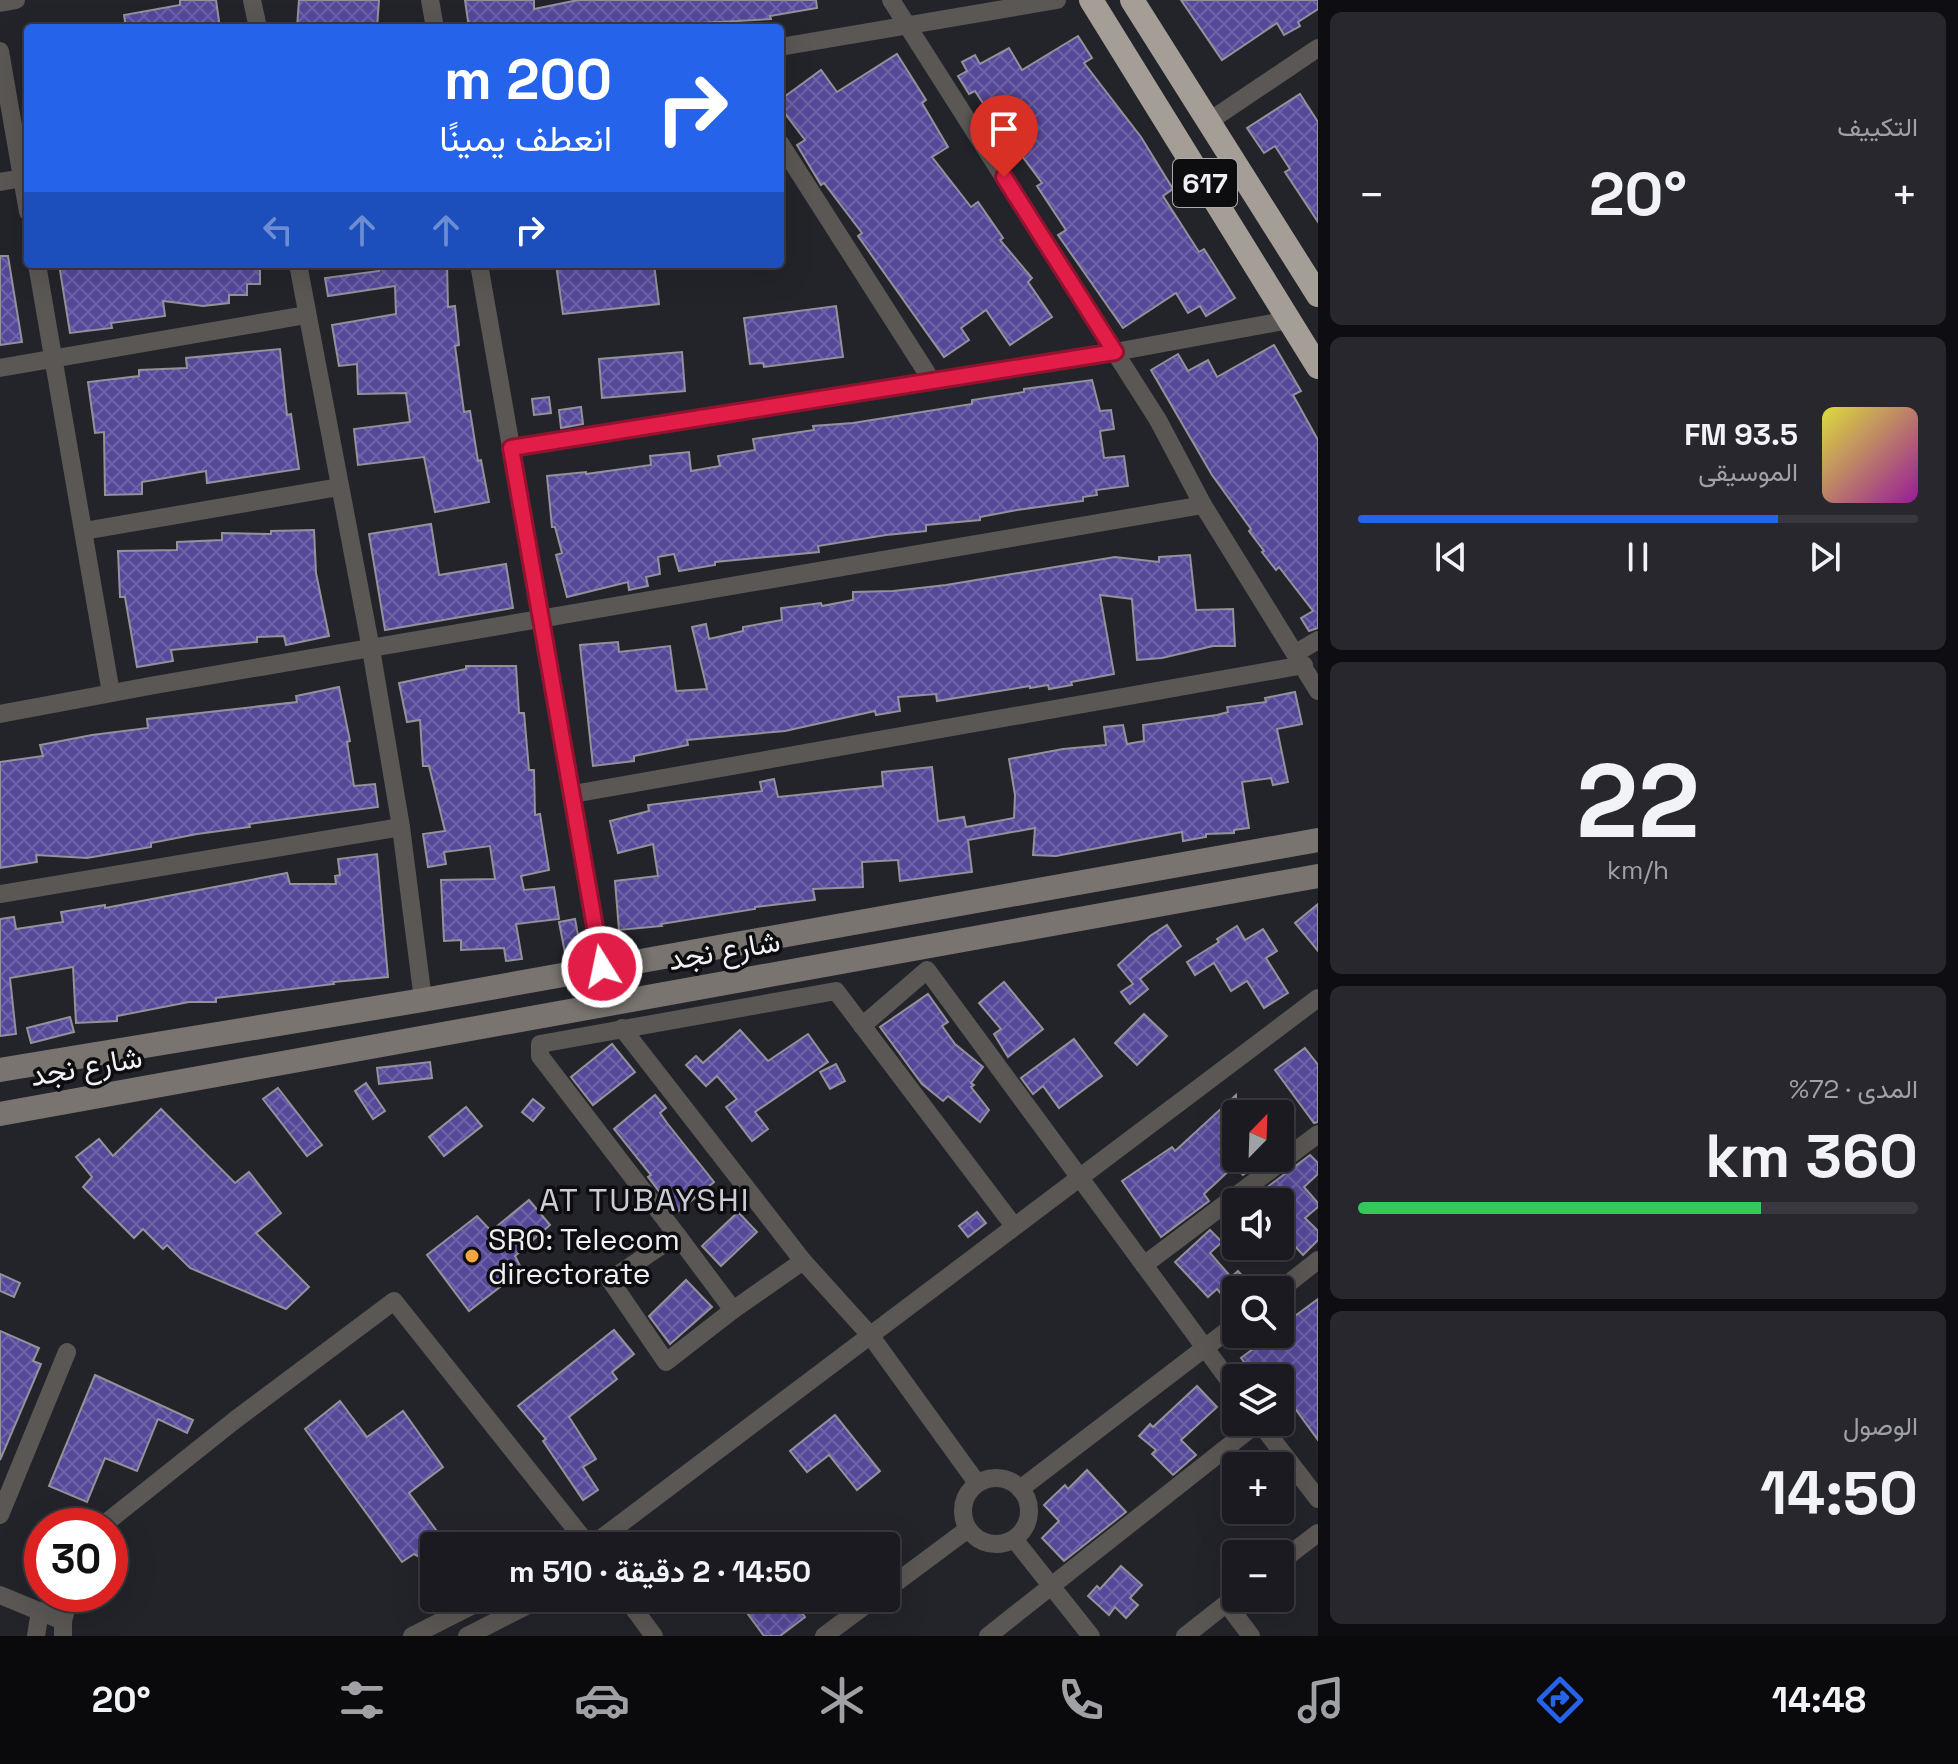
<!DOCTYPE html>
<html lang="ar">
<head>
<meta charset="utf-8">
<style>
  :root { --surface:#1a1a20; --page:#27272d; --text:#f1f3f6; --muted:#9fa1a5; --line:#38383e; --accent:#2563eb }
  body { margin:0; font-family:"Space Grotesk",Vazirmatn,sans-serif; background:var(--page); color:var(--text); direction:rtl; height:100vh; display:flex; flex-direction:column; font-size:30px; white-space:nowrap }
  * { box-sizing:border-box; margin:0 }
  p { font-size:26px; color:var(--muted) }
  .icon { flex:none; width:44px; height:44px; fill:none; stroke:currentColor; stroke-width:2; stroke-linecap:round; stroke-linejoin:round }
  .map { position:relative; flex:1; overflow:hidden; direction:ltr }
  .details { display:flex; flex-direction:column; gap:12px; padding:12px; background:#0e0e12; width:640px }
  .details>* { flex:none }
  .top-card { position:absolute; left:24px; top:24px; width:760px; height:244px; border-radius:8px; box-shadow:0 8px 32px #0002,0 0 0 2px var(--line); direction:rtl; background:#2563eb; color:#fff; overflow:hidden }
  .needle { width:52px; rotate:23deg }
  .controls { position:absolute; left:1222px; top:1100px; display:grid; gap:16px }
  .controls a { display:grid; place-items:center; width:72px; height:72px; border-radius:8px; background:var(--surface); box-shadow:0 8px 32px #0002,0 0 0 2px var(--line); font-size:40px }
  .speed { position:absolute; left:24px; top:1508px; display:flex; gap:16px; font-size:40px; font-weight:700; text-align:center }
  .speed>* { display:grid; place-content:center; width:104px; height:104px; border-radius:50%; background:var(--surface); box-shadow:0 8px 32px #0002,0 0 0 2px var(--line); line-height:1 }
  .speed .limit { border:12px solid #d22; background:#fff; color:#111 }
  .pin { position:absolute; display:grid; place-items:center; width:68px; height:68px; color:#fff; margin:-82px -34px; border-radius:50% 50% 50% 0; rotate:-45deg; box-shadow:0 0 8px #0007 }
  .pin .icon { rotate:45deg }
  .me { position:absolute; width:88px; margin:-44px; rotate:350deg; stroke-linejoin:round; filter:drop-shadow(0 0 6px #0008) }
  .turn { display:flex; align-items:center; gap:28px; height:168px; padding:0 40px; font-size:36px }
  .turn .icon { width:104px; height:104px; stroke-width:2.5 }
  .turn b { display:block; font-size:56px; line-height:68px }
  .lanes { display:flex; align-items:center; height:76px; padding:0 40px; background:#0003; justify-content:center; gap:40px; direction:ltr }
  .lanes .off { opacity:.35 }
  .big { font-size:60px; font-weight:600; line-height:1.1 }
  .details .card { flex:1; display:flex; flex-direction:column; justify-content:center; gap:12px; min-width:0; padding:0 28px; border-radius:12px; background:var(--page) }
  .details .dial { align-items:center; gap:0 }
  .dial b { font-size:104px; line-height:1 }
  .song { display:flex; align-items:center; gap:24px }
  .cover { width:96px; height:96px; border-radius:12px; background:linear-gradient(135deg,hsl(60 70% 55%),hsl(300 70% 35%)) }
  .played { height:8px; border-radius:4px; background:linear-gradient(90deg,var(--accent) 75%,var(--line) 75%) }
  .keys { display:flex; justify-content:space-around; direction:ltr }
  .heat { display:flex; justify-content:space-between; align-items:center; font-size:44px; direction:ltr }
  .charge { height:12px; border-radius:6px; background:linear-gradient(90deg,#34c759 72%,var(--line) 0) }
  .trip { position:absolute; left:420px; top:1532px; width:480px; height:80px; border-radius:8px; background:var(--surface); box-shadow:0 8px 32px #0002,0 0 0 2px var(--line); font-weight:600; line-height:80px; text-align:center; direction:rtl }
  .dock { display:flex; height:128px; justify-content:space-around; align-items:center; background:#0a0a0d; color:var(--muted) }
  .dock .icon { width:56px; height:56px }
  .dock .on { color:var(--accent) }
  .dock b { font-size:36px; color:var(--text) }
  main { display:flex; flex:1; min-height:0 }
  .map>svg:first-child { display:block }
  .building { fill:url(#building-cross-hatch); stroke:#93929b; stroke-width:2 }
  .lines { fill:none; stroke-linecap:round; stroke-linejoin:round }
  .street { stroke:#5a5754; stroke-width:18 }
  .secondary { stroke:#79746f; stroke-width:24 }
  .highway { stroke:#a59e97; stroke-width:24 }
  .route-casing { stroke:#92132f; stroke-width:20 }
  .route { stroke:#e11d48; stroke-width:14 }
  .poi-dot { fill:#f2a541; stroke:#0d0d10; stroke-width:3 }
  .labels { text-anchor:middle; dominant-baseline:central; stroke-width:7; stroke-linejoin:round; paint-order:stroke }
  .shield { fill:#0d0d10; stroke:#ababb0; stroke-width:2 }
  .shield-label { font-size:28px; font-weight:bold; fill:#efeff4 }
  .street-label { font-size:30px; fill:#efeff4; stroke:#0d0d10 }
  .poi-label { font-size:30px; fill:#efeff4; stroke:#0d0d10; text-anchor:start }
  .neighbourhood-label { font-size:32px; letter-spacing:2px; fill:#cdccd6; stroke:#0d0d10 }
</style>
</head>
<body>
<main>
<section class="details">
<div class="card"><p>التكييف</p>
<div class="heat"><a>−</a><b class="big">20°</b><a>+</a></div>
</div>
<div class="card">
<div class="song"><i class="cover"></i><div><b>93.5 FM</b><p>الموسيقى</p></div></div>
<div class="played"></div>
<div class="keys"><svg class="icon" aria-label="previous" viewBox="0 0 24 24"><path d="M18 5L8 12l10 7zM5 5v14"/></svg><svg class="icon" aria-label="pause" viewBox="0 0 24 24"><path d="M8 5v14M16 5v14"/></svg><svg class="icon" aria-label="next" viewBox="0 0 24 24"><path d="M6 5l10 7-10 7zM19 5v14"/></svg></div>
</div>
<div class="card dial"><b>22</b><p>km/h</p></div>
<div class="card"><p>المدى · 72%</p><b class="big">360 km</b><div class="charge"></div></div>
<div class="card"><p>الوصول</p><b class="big">14:50</b></div>
</section>
<div class="map">
<svg width="1318" height="1636" viewBox="0 0 1318 1636">
  <defs>
    <pattern id="building-cross-hatch" width="8" height="8" patternUnits="userSpaceOnUse" patternTransform="scale(2)"><rect width="8" height="8" fill="#564899"/><path d="M0 0l8 8M0 8l8-8" fill="none" stroke="#6f63a8"/></pattern>
  </defs>
  <rect width="100%" height="100%" fill="#23232a"/>
  <g class="building">
    <polygon points="180,0 216,0 220,28 126,28 124,15 180,5"/>
    <polygon points="299,0 379,0 377,28 297,28"/>
    <polygon points="465,0 534,0 534,9 578,0 816,0 817,8 770,16 771,19 667,25 667,28 469,28"/>
    <polygon points="1181,0 1318,0 1318,9 1298,22 1300,26 1284,35 1277,23 1222,60"/>
    <polygon points="1078,36 1092,58 1084,63 1141,137 1173,189 1163,196 1199,252 1204,249 1235,298 1206,316 1200,306 1188,313 1176,293 1123,328 1058,235 1066,230 1037,186 1042,183 1005,133 1003,134 975,91 969,94 958,76 967,71 962,62 975,55 980,64 1009,48 1022,70"/>
    <polygon points="897,54 926,100 922,103 948,147 932,157 971,207 978,202 1003,238 1000,240 1032,278 1028,282 1052,317 1010,345 986,310 961,328 969,340 944,357 858,236 862,233 824,183 821,185 797,145 805,140 780,107 780,100 821,70 837,92"/>
    <polygon points="1300,94 1318,122 1318,222 1285,172 1290,169 1275,146 1264,153 1247,128"/>
    <polygon points="0,256 8,256 22,342 0,345"/>
    <polygon points="59,264 260,264 260,284 247,284 247,295 229,295 229,303 203,306 163,301 165,316 111,323 112,328 70,333"/>
    <polygon points="378,264 447,264 448,307 455,306 459,345 455,346 464,412 470,411 478,461 481,460 489,502 435,512 424,457 358,465 354,429 410,422 406,393 358,394 357,364 339,366 332,325 396,314 395,286 328,296 325,278 379,271"/>
    <polygon points="556,264 654,264 659,304 563,314"/>
    <polygon points="836,306 843,357 764,367 763,363 750,364 744,318"/>
    <polygon points="1274,345 1301,391 1293,395 1318,440 1318,628 1309,631 1301,618 1313,611 1279,567 1276,570 1262,552 1264,551 1249,531 1251,529 1212,475 1151,370 1178,354 1188,371 1208,360 1217,377"/>
    <polygon points="280,349 287,415 291,414 299,469 207,483 206,471 142,482 142,494 105,495 104,432 95,433 88,382 139,376 139,370 187,368 186,358"/>
    <polygon points="682,352 685,391 602,398 599,359"/>
    <polygon points="1092,380 1100,411 1111,410 1114,429 1100,431 1104,458 1124,456 1128,486 1096,490 1097,495 1083,497 1083,501 1017,510 980,517 980,520 926,525 926,531 886,535 818,546 819,552 715,562 715,565 679,571 674,554 658,557 660,574 646,577 648,586 629,590 628,582 567,597 556,555 562,553 555,527 552,527 547,476 586,472 586,474 651,465 650,456 689,452 691,471 720,466 718,456 755,450 753,439 814,430 813,426 853,423 972,404 972,400 1024,392 1024,389"/>
    <polygon points="549,397 551,413 534,415 532,399"/>
    <polygon points="581,407 583,424 561,428 559,410"/>
    <polygon points="431,524 439,575 506,564 513,608 385,630 369,534"/>
    <polygon points="314,530 316,573 329,636 286,645 284,636 257,637 257,642 171,650 173,661 137,667 125,597 120,597 118,551 177,550 177,542 222,540 222,533 271,534 271,531"/>
    <polygon points="1190,555 1196,610 1233,609 1235,646 1213,646 1162,658 1137,660 1132,599 1100,595 1114,674 1071,682 1072,685 1049,689 1048,685 1030,688 1030,686 937,701 936,694 898,697 900,711 876,715 875,711 785,731 687,740 688,745 634,756 634,761 593,766 580,645 618,642 619,652 670,646 676,691 707,689 692,627 706,624 709,639 743,631 743,627 782,620 781,608 821,603 822,606 853,600 853,592 893,591 946,585 1115,557 1159,562 1159,557"/>
    <polygon points="466,666 516,666 519,713 524,713 529,770 534,770 535,815 540,814 549,870 521,876 524,890 554,887 559,919 516,924 522,959 506,961 504,948 461,950 461,940 444,941 441,880 495,879 490,846 444,852 446,864 428,867 423,834 445,831 429,766 423,766 420,720 407,722 399,683 466,669"/>
    <polygon points="339,687 350,741 347,742 354,786 375,784 378,807 249,824 250,827 197,834 151,843 151,847 87,858 36,855 37,862 0,868 0,762 43,756 40,745 92,735 148,728 147,719 297,702 296,696"/>
    <polygon points="1295,692 1302,724 1277,729 1288,782 1273,785 1271,778 1242,782 1249,828 1234,830 1234,833 1206,834 1206,837 1183,841 1182,832 1056,856 1033,855 1035,828 968,840 972,872 900,881 898,860 862,862 863,887 813,889 815,900 755,907 755,909 661,924 662,926 619,930 615,881 658,876 653,844 618,853 610,821 649,811 648,805 762,791 760,782 774,779 778,797 883,786 882,772 932,767 938,821 964,817 966,827 1014,818 1015,795 1009,759 1063,749 1106,745 1104,727 1123,725 1127,744 1144,741 1143,725 1217,715 1228,712 1227,707 1266,702 1265,698"/>
    <polygon points="377,854 388,977 333,982 334,984 216,998 216,1002 189,1002 117,1016 117,1021 76,1023 73,967 10,978 16,1034 0,1036 0,919 14,917 16,929 63,922 61,912 105,905 105,908 287,873 290,884 336,884 335,876 340,875 338,859"/>
    <polygon points="1318,904 1318,951 1295,923"/>
    <polygon points="575,919 581,951 565,953 559,922"/>
    <polygon points="1167,925 1181,946 1140,979 1148,989 1130,1004 1121,992 1133,984 1118,965 1150,936"/>
    <polygon points="1237,926 1245,940 1263,929 1277,951 1266,958 1288,993 1264,1008 1247,981 1231,991 1214,963 1195,975 1187,962 1219,942 1217,939"/>
    <polygon points="1004,982 1043,1029 1008,1057 994,1034 1001,1029 979,1003"/>
    <polygon points="928,994 948,1022 942,1026 955,1044 983,1067 971,1083 974,1085 971,1087 989,1110 980,1122 948,1096 943,1101 922,1084 880,1027"/>
    <polygon points="1144,1014 1167,1036 1137,1065 1115,1043"/>
    <polygon points="70,1017 74,1032 31,1043 27,1028"/>
    <polygon points="740,1030 768,1061 808,1034 828,1062 755,1112 768,1129 752,1141 726,1107 737,1099 717,1076 706,1086 686,1065 696,1056 703,1063"/>
    <polygon points="1074,1039 1102,1076 1059,1108 1043,1086 1033,1094 1021,1078"/>
    <polygon points="612,1044 635,1072 593,1105 571,1077"/>
    <polygon points="1305,1048 1318,1065 1318,1122 1314,1123 1275,1070"/>
    <polygon points="430,1062 432,1078 379,1084 377,1068"/>
    <polygon points="836,1064 845,1081 830,1089 820,1072"/>
    <polygon points="366,1083 385,1111 373,1119 355,1091"/>
    <polygon points="278,1088 322,1145 307,1156 263,1099"/>
    <polygon points="655,1095 666,1108 660,1113 667,1123 714,1182 676,1213 648,1177 651,1175 614,1129"/>
    <polygon points="1236,1095 1236,1158 1257,1158 1261,1162 1243,1175 1234,1166 1204,1194 1209,1201 1161,1237 1122,1181 1172,1147 1175,1151"/>
    <polygon points="533,1099 544,1108 533,1121 522,1112"/>
    <polygon points="466,1107 482,1126 444,1156 429,1137"/>
    <polygon points="161,1109 235,1183 249,1172 281,1213 256,1233 309,1287 286,1309 190,1268 167,1245 163,1249 143,1229 134,1238 83,1187 92,1177 76,1157 99,1139 113,1156"/>
    <polygon points="1310,1155 1318,1163 1318,1174 1304,1187 1318,1203 1318,1207 1305,1218 1318,1231 1318,1240 1303,1255 1280,1230 1280,1225 1288,1218 1280,1210 1280,1202 1266,1188"/>
    <polygon points="529,1200 550,1225 515,1256 522,1270 469,1311 427,1255 477,1216 491,1231"/>
    <polygon points="738,1212 757,1232 721,1266 702,1246"/>
    <polygon points="977,1212 986,1223 968,1237 959,1226"/>
    <polygon points="1210,1230 1222,1242 1210,1253 1231,1277 1238,1271 1255,1290 1236,1290 1236,1311 1217,1289 1208,1297 1175,1262"/>
    <polygon points="0,1274 20,1283 14,1297 0,1291"/>
    <polygon points="686,1280 712,1307 670,1344 649,1316"/>
    <polygon points="1318,1299 1318,1440 1280,1388 1280,1378 1256,1378 1241,1358 1265,1340 1260,1334 1280,1334 1280,1327"/>
    <polygon points="614,1330 634,1354 612,1372 617,1379 569,1417 596,1459 583,1467 598,1490 583,1500 543,1441 546,1439 518,1406"/>
    <polygon points="0,1331 39,1348 33,1361 41,1364 0,1460"/>
    <polygon points="95,1375 193,1420 187,1433 158,1419 137,1471 105,1458 87,1502 49,1486"/>
    <polygon points="1197,1386 1217,1407 1181,1440 1196,1455 1173,1475 1152,1454 1156,1450 1139,1436 1150,1424 1153,1427"/>
    <polygon points="340,1401 367,1437 403,1411 443,1467 409,1493 439,1534 434,1538 434,1565 414,1554 402,1562 305,1429"/>
    <polygon points="835,1415 880,1471 857,1490 829,1455 807,1472 790,1451"/>
    <polygon points="1087,1470 1126,1512 1064,1561 1042,1538 1059,1521 1044,1505 1065,1485 1068,1489"/>
    <polygon points="1121,1566 1142,1585 1130,1598 1138,1605 1126,1618 1115,1607 1109,1615 1088,1596 1097,1586 1100,1589"/>
    <polygon points="736,1598 791,1598 805,1617 780,1636 764,1636"/>
  </g>
  <g class="lines">
    <g class="street">
      <polyline points="252,0 258,28"/>
      <polyline points="430,0 435,28"/>
      <polyline points="891,0 1158,420 1203,505 1318,691"/>
      <polyline points="0,3 16,0"/>
      <polyline points="780,47 1057,0"/>
      <polyline points="0,51 28,212"/>
      <polyline points="1208,122 1318,48"/>
      <polyline points="780,143 932,381"/>
      <polyline points="0,182 28,177"/>
      <polyline points="37,264 111,693"/>
      <polyline points="298,264 371,649 401,827 423,1000"/>
      <polyline points="479,264 602,967 614,1003"/>
      <polyline points="0,368 306,315"/>
      <polyline points="511,448 1115,352 1289,320"/>
      <polyline points="84,531 339,487"/>
      <polyline points="1296,653 1318,640"/>
      <polyline points="0,714 155,685 1203,505"/>
      <polyline points="573,794 1304,665"/>
      <polyline points="0,894 401,827"/>
      <polyline points="862,1026 927,970 1236,1390"/>
      <polyline points="622,1028 803,1261 733,1310 666,1362 610,1280 677,1235 540,1056 540,1044 836,991 1014,1226"/>
      <polyline points="677,1235 733,1310"/>
      <polyline points="803,1261 870,1335 977,1483"/>
      <polyline points="1144,1265 1318,1134"/>
      <polyline points="1280,1290 1318,1260"/>
      <polyline points="1259,1422 1318,1499"/>
      <circle cx="996" cy="1511" r="33"/>
      <polyline points="1020,1489 1236,1324"/>
      <polyline points="0,1515 67,1352"/>
      <polyline points="102,1526 235,1420 394,1301 589,1546"/>
      <polyline points="1014,1539 1091,1636"/>
      <polyline points="591,1546 1318,998"/>
      <polyline points="1280,1562 1318,1533"/>
      <polyline points="886,1590 968,1529"/>
      <polyline points="0,1595 63,1621"/>
      <polyline points="626,1598 654,1636"/>
      <polyline points="1227,1604 1251,1636"/>
      <polyline points="36,1636 40,1611"/>
      <polyline points="63,1636 63,1621 70,1594"/>
      <polyline points="412,1636 487,1598"/>
      <polyline points="467,1636 542,1598"/>
      <polyline points="824,1636 875,1598"/>
      <polyline points="988,1636 1259,1422"/>
      <polyline points="1185,1636 1236,1596"/>
    </g>
    <g class="secondary">
      <polyline points="0,1070 423,1000 1318,840"/>
      <polyline points="0,1114 1318,876"/>
    </g>
    <g class="highway">
      <polyline points="1091,0 1318,367"/>
      <polyline points="1132,0 1318,295"/>
    </g>
  </g>
  <g class="lines">
    <defs>
      <polyline id="route" points="602,967 511,448 1115,352 1004,177"/>
    </defs>
    <use href="#route" class="route-casing"/>
    <use href="#route" class="route"/>
  </g>
  <circle class="poi-dot" cx="472" cy="1256" r="8"/>
  <g class="labels">
    <rect class="shield" x="1173" y="159" width="64" height="48" rx="6"/>
    <g class="shield-label">
      <text x="1205" y="183">617</text>
    </g>
    <g class="street-label">
      <text transform="translate(724 950) rotate(-10)">شارع نجد</text>
      <text transform="translate(86 1066) rotate(-10)">شارع نجد</text>
    </g>
    <g class="poi-label">
      <text x="488" y="1239">SRO: Telecom<tspan x="488" dy="34">directorate</tspan></text>
    </g>
    <g class="neighbourhood-label">
      <text x="645" y="1200">AT TUBAYSHI</text>
    </g>
  </g>
</svg>
<div class="controls">
<a><svg class="needle" viewBox="-14 -14 28 28"><path d="M0-13l5 13h-10z" fill="#e53935"/><path d="M0 13l5-13h-10z" fill="#9fa1a5"/></svg></a>
<a><svg class="icon" aria-label="sound" viewBox="0 0 24 24"><path d="M4 9h4l5-4v14l-5-4H4zM17 9q2 3 0 6"/></svg></a>
<a><svg class="icon" aria-label="search" viewBox="0 0 24 24"><circle cx="10" cy="10" r="6"/><path d="M15 15l6 6"/></svg></a>
<a><svg class="icon" aria-label="layers" viewBox="0 0 24 24"><path d="M12 4l9 5-9 5-9-5zM3 14l9 5 9-5"/></svg></a>
<a>+</a>
<a>−</a>
</div>
<div class="speed"><div class="limit">30</div></div>
<div class="pin" style="left:1004px;top:177px;background:#d93025"><svg class="icon" aria-label="arrive" viewBox="0 0 24 24"><path d="M6 21V4h12l-3 4 3 4H6"/></svg></div>
<svg class="me" style="left:602px;top:967px" viewBox="-20 -20 40 40"><circle r="17" fill="#e11d48" stroke="#fff" stroke-width="3"/><path d="M0-11L8 9 0 5-8 9z" fill="#fff"/></svg>
<div class="trip">14:50 · 2 دقيقة · 510 m</div>
<div class="top-card">
<div class="turn"><svg class="icon" aria-label="right" viewBox="0 0 24 24"><path d="M7 20v-9h11M14 6l5 5-5 5"/></svg><div><b>200 m</b>انعطف يمينًا</div></div>
<div class="lanes"><svg class="icon off" aria-label="left" viewBox="0 0 24 24"><path d="M17 20v-9H6M10 6l-5 5 5 5"/></svg><svg class="icon off" aria-label="ahead" viewBox="0 0 24 24"><path d="M12 20V5M6 11l6-6 6 6"/></svg><svg class="icon off" aria-label="ahead" viewBox="0 0 24 24"><path d="M12 20V5M6 11l6-6 6 6"/></svg><svg class="icon" aria-label="right" viewBox="0 0 24 24"><path d="M7 20v-9h11M14 6l5 5-5 5"/></svg></div>
</div>
</div>
</main>
<nav class="dock">
<b>14:48</b>
<svg class="icon on" aria-label="directions" viewBox="0 0 24 24"><path d="M12 3l9 9-9 9-9-9zM9 14v-3h6M13 9l2 2-2 2"/></svg>
<svg class="icon" aria-label="music" viewBox="0 0 24 24"><path d="M9 18V5l10-2v13"/><circle cx="6" cy="18" r="3"/><circle cx="16" cy="16" r="3"/></svg>
<svg class="icon" aria-label="phone" viewBox="0 0 24 24"><path d="M5 4h4l2 5-3 2q2 4 5 5l2-3 5 2v4C11 20 4 13 5 4z"/></svg>
<svg class="icon" aria-label="climate" viewBox="0 0 24 24"><path d="M12 3v18M4 7l16 10M4 17L20 7"/></svg>
<svg class="icon" aria-label="car" viewBox="0 0 24 24"><path d="M5 17H2v-5l4-1 3-4h7l3 4 3 1v5h-3M9 17h6M6 11h13"/><circle cx="7" cy="17" r="2"/><circle cx="17" cy="17" r="2"/></svg>
<svg class="icon" aria-label="filters" viewBox="0 0 24 24"><path d="M4 7h16M4 17h16"/><circle cx="9" cy="7" r="2"/><circle cx="15" cy="17" r="2"/></svg>
<b>20°</b>
</nav>
</body>
</html>
